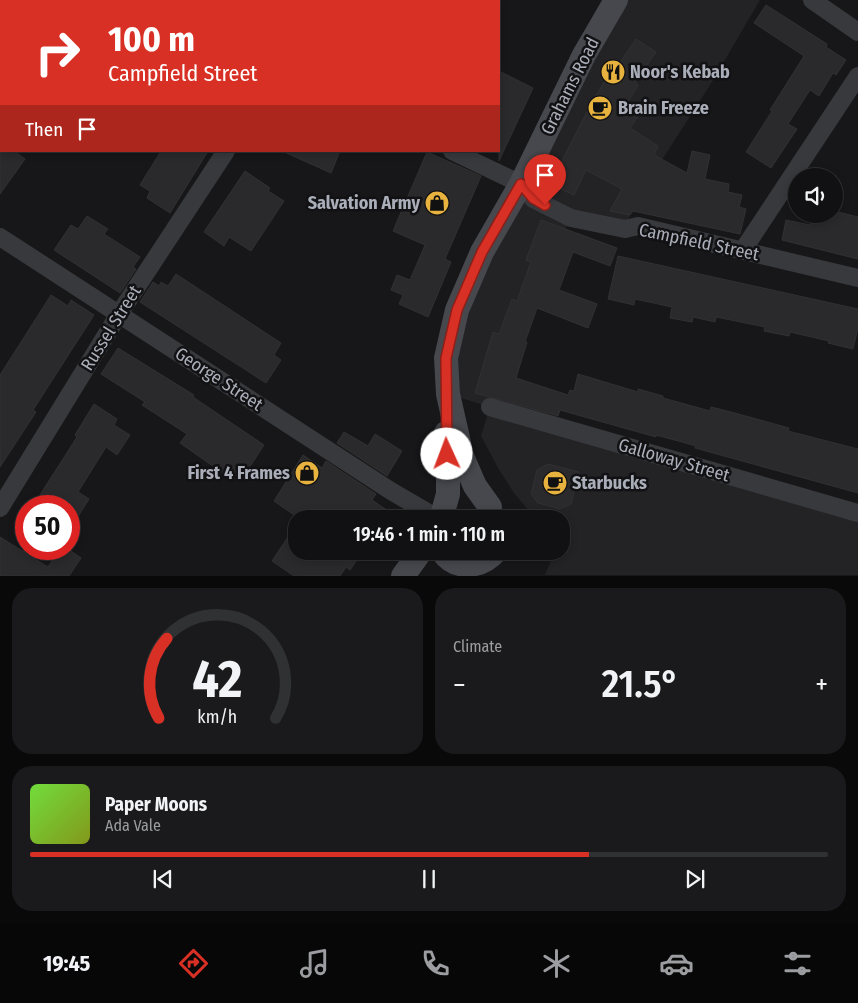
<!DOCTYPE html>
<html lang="en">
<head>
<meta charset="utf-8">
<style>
  :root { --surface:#111113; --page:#1a1a1c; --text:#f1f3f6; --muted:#9c9da0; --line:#303133; --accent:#d93025 }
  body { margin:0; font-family:"Fira Sans Condensed",sans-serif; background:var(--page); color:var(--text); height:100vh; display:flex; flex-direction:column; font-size:19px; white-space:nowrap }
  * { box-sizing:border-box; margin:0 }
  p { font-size:16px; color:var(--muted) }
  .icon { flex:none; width:28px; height:28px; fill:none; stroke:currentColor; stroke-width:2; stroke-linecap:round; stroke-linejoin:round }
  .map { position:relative; height:576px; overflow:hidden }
  .sheet { display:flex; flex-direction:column; gap:12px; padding:12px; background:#09090a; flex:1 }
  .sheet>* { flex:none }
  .top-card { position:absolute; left:0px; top:0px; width:500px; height:152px; box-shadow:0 2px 8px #0003,0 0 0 1px var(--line); background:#d93025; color:#fff; overflow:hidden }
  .tools { position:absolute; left:788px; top:168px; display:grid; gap:10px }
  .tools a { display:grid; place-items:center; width:55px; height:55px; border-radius:50%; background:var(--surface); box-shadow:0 2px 8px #0003,0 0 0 1px var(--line); font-size:25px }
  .speed { position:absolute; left:15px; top:495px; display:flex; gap:10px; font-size:25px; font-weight:700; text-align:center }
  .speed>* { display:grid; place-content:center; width:65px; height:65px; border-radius:50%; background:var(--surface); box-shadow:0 2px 8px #0003,0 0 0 1px var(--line); line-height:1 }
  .speed .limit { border:8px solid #d22; background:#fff; color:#111 }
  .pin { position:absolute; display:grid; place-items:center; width:42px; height:42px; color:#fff; margin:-51px -21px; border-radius:50% 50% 50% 0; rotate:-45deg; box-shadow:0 0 5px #0007 }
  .pin .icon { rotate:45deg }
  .me { position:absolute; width:55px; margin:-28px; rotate:358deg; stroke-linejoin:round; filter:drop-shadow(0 0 4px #0008) }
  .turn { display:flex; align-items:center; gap:18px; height:105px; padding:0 25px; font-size:22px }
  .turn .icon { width:65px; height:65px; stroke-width:2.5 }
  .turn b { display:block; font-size:35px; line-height:42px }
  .then { display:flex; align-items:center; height:48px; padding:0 25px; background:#0003; gap:10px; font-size:19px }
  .big { font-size:38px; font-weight:600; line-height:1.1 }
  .sheet .widget { flex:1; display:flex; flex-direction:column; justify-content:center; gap:8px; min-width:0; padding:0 18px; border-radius:20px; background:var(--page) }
  .sheet .dial { align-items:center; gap:0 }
  .dial svg { height:130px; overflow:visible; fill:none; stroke:var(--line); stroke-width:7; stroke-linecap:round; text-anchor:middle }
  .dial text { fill:var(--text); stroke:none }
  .song { display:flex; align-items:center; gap:15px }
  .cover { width:60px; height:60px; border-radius:8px; background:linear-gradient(135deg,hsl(100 70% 55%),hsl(70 70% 35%)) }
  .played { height:5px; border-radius:2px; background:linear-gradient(90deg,var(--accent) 70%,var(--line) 70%) }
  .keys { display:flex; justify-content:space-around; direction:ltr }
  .heat { display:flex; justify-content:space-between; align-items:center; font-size:28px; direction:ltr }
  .sheet .tiles { flex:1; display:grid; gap:12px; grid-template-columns:1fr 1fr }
  .widget:last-child { grid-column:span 2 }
  .trip { position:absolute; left:288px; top:510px; width:282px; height:50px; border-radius:20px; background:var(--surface); box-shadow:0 2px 8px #0003,0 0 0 1px var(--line); font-weight:600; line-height:50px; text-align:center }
  .dock { display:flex; height:80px; justify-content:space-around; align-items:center; background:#070708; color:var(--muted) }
  .dock .icon { width:35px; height:35px }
  .dock .selected { color:var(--accent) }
  .dock b { font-size:22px; color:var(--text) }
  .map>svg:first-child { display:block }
  .built { fill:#232326 }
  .building { fill:#2a2a2d; stroke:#313134 }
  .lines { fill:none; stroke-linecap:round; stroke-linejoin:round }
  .minor { stroke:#38393d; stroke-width:18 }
  .secondary { stroke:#46484d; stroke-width:24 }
  .route-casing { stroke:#8d1f18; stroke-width:12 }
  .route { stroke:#d93025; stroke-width:9 }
  .labels { text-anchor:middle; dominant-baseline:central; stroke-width:5; stroke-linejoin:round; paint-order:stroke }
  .poi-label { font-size:18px; font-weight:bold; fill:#aaaeb8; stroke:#121214; text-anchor:start }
  .street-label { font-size:18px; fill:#aaaeb8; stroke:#121214 }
</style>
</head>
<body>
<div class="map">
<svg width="858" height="576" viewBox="0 0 858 576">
  <rect width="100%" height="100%" fill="#171719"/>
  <polygon class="built" points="616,0 760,0 712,82 662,160 630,215 625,229 570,218 530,312 510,371 490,407 858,513 858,575 545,575 555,551 561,551 561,519 538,519 530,512 514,493 498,468 481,436 490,407 448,394 457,310"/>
  <g class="building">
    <polygon points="766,5 827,44 826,47 846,60 836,75 833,73 819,96 810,90 788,124 797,129 771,168 746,152 772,111 770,110 804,56 754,23"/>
    <polygon points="636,39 656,52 635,82 638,85 625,107 638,116 630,128 658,146 654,155 687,173 692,151 710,155 705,179 729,184 728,192 742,195 739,207 746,209 740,234 633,211 630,215 610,211 622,189 586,170 574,195 550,184 589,108 614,65 617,67"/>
    <polygon points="499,71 533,88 499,161"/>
    <polygon points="0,151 14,151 25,159 0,194"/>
    <polygon points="161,151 208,151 170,213 147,198 150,191 140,185"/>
    <polygon points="282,151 340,151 331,173"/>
    <polygon points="427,152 481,176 445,259 451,262 428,317 399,304 403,295 391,290 397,275 410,280 425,245 393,231"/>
    <polygon points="245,171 270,188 268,191 284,201 251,251 229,237 224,246 204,232"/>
    <polygon points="834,211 858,217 858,259 782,240 786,220 810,225 813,214 834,214"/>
    <polygon points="87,216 108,229 104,234 140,257 133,267 136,269 120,293 54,250 71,225 78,229"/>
    <polygon points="541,220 617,248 610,266 573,252 559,290 597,304 588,328 537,308 525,342 527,342 516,378 568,395 570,390 574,391 578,374 638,392 638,389 663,396 663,398 710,411 711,407 731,412 789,428 788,431 858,449 858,493 695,448 696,446 682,442 656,435 656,437 560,410 558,416 475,393 493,332 499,334 512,299 517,301 531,262 526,260"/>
    <polygon points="618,256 858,309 858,328 853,349 828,343 829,341 790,332 789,336 764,331 765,327 716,317 715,322 693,317 692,322 670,318 672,307 635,299 634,305 608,299"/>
    <polygon points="176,274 281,343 274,355 281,360 266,383 140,302 153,282 159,286 161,282 168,286"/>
    <polygon points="51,295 68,306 71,300 94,315 33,410 36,412 0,467 0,375"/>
    <polygon points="118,348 194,395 193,397 264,445 249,468 243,464 233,480 180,443 187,434 142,405 145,402 101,374"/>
    <polygon points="94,404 117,419 114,425 130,435 117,455 106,447 78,492 89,499 69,531 69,506 33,506 77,437 75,435"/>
    <polygon points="344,432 368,446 375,434 402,451 387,476 337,443"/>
    <polygon points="303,455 322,468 326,461 376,494 372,500 400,519 300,519 274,501"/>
    <polygon points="548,464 579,472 571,504 560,509 538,503 531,494 537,470"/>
    <polygon points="296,525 296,551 310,551 319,558 323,552 322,551 363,551 350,570 346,567 340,576 294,576 272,561"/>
    <polygon points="0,537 48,567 60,549 68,549 81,558 69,576 0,576"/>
  </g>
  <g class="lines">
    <g class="minor">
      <polyline points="110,0 113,1"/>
      <polyline points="812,0 858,32"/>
      <polyline points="55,1 56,0"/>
      <polyline points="324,1 325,0"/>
      <polyline points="0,84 1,82"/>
      <polyline points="452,151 521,184 533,199 571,218 625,229 638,226 858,278"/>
      <polyline points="0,237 391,491 439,519"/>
      <polyline points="743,250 858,76"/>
      <polyline points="490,407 858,513"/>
      <polyline points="0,508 119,314 226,151"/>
    </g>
    <g class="secondary">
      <polyline points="490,507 475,486 462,456 448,394 446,358 457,310 482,252 521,184 584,55 616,0"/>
      <polyline points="443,512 448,494 448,470 446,433"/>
      <path d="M 442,551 C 456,571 481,568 496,551"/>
      <polyline points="403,576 421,551"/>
    </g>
  </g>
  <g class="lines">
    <defs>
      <polyline id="route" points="447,454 446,358 457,310 482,252 521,184 533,198 545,205"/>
    </defs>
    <use href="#route" class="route-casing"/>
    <use href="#route" class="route"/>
  </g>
  <defs>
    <symbol id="restaurant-disc" viewBox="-11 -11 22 22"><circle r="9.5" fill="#e8b23f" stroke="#121214"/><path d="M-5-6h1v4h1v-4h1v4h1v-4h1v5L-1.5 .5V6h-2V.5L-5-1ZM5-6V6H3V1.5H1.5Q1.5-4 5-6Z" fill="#111"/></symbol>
    <symbol id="cafe-disc" viewBox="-11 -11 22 22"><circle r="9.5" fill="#e8b23f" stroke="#121214"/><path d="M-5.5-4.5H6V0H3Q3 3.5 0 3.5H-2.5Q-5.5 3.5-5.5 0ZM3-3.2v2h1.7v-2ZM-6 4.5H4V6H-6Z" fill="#111"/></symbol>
    <symbol id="shop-disc" viewBox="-11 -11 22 22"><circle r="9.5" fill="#e8b23f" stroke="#121214"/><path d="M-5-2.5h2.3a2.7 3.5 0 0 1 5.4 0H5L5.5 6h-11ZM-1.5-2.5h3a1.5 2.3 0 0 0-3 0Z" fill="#111"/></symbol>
  </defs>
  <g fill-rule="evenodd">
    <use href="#restaurant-disc" x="599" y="58" width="28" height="28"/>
    <use href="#cafe-disc" x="586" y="94" width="28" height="28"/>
    <use href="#shop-disc" x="423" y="189" width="28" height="28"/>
    <use href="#shop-disc" x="293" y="459" width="28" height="28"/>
    <use href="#cafe-disc" x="541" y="469" width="28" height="28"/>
  </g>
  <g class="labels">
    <g class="poi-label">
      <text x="630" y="72">Noor's Kebab</text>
      <text x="618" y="108">Brain Freeze</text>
      <text x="420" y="203" text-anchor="end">Salvation Army</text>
      <text x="290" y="473" text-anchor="end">First 4 Frames</text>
      <text x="572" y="483">Starbucks</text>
    </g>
    <g class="street-label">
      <text transform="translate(570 86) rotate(-63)">Grahams Road</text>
      <text transform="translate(699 242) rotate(12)">Campfield Street</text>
      <text transform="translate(111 328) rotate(-58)">Russel Street</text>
      <text transform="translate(219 379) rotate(33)">George Street</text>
      <text transform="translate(674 460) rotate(16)">Galloway Street</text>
    </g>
  </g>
</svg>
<div class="tools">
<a><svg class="icon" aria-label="sound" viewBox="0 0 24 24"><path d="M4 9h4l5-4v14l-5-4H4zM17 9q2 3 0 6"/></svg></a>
</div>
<div class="speed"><div class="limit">50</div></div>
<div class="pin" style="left:545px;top:205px;background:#d93025"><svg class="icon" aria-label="arrive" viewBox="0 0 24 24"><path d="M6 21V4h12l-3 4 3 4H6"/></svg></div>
<svg class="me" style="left:447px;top:454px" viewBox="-20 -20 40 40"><circle r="19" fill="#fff"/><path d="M0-13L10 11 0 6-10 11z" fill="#d93025"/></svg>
<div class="trip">19:46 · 1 min · 110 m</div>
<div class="top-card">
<div class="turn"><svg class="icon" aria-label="right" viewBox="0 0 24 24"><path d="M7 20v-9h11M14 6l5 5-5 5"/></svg><div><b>100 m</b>Campfield Street</div></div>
<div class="then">Then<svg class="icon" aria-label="arrive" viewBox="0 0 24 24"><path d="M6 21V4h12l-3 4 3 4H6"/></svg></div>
</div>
</div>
<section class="sheet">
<div class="tiles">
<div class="widget dial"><svg viewBox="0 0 100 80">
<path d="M14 69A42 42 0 1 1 86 69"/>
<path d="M14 69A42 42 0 0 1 19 20" stroke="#d93025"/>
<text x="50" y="56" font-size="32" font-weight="700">42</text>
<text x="50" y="72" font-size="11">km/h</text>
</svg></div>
<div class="widget"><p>Climate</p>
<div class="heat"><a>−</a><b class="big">21.5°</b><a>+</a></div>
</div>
<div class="widget">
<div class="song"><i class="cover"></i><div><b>Paper Moons</b><p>Ada Vale</p></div></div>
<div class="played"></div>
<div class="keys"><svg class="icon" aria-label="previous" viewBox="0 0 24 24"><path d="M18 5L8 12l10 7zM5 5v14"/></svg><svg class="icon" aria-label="pause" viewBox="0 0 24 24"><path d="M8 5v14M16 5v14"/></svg><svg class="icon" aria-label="next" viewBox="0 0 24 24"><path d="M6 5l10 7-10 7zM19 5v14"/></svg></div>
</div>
</div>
</section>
<nav class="dock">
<b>19:45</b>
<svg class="icon selected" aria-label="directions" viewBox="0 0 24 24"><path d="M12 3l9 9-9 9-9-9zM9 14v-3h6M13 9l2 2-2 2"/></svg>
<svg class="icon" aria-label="music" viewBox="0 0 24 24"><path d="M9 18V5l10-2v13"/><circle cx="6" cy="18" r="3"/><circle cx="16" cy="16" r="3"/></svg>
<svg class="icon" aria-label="phone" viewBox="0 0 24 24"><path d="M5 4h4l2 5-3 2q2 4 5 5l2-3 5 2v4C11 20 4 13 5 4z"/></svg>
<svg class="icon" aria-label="climate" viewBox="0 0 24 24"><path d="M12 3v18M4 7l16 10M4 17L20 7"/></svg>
<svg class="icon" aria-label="car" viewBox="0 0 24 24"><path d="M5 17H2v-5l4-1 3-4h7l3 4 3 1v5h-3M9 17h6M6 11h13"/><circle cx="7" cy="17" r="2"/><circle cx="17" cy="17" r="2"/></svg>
<svg class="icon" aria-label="filters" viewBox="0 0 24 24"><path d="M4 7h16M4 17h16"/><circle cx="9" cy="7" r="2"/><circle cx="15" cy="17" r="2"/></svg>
</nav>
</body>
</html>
